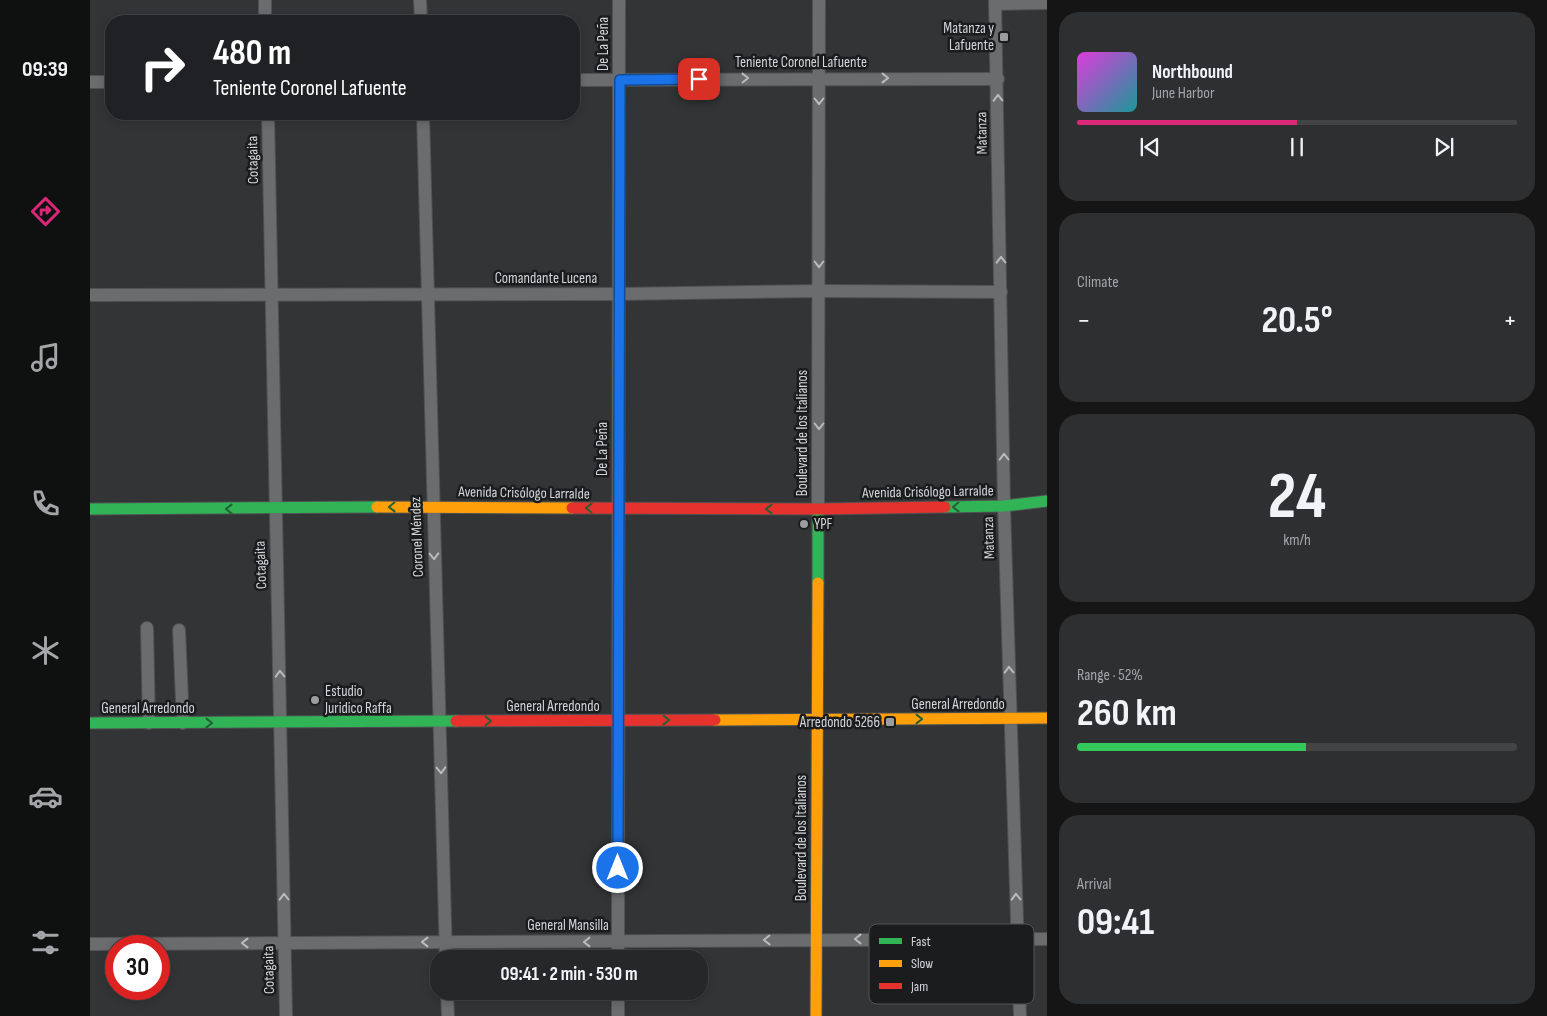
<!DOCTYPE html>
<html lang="en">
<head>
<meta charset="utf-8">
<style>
  :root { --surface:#262728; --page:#2e2f30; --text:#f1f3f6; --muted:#a4a5a8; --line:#424445; --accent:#db2777 }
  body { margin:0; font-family:"Sofia Sans Condensed",sans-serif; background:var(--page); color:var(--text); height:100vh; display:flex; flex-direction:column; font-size:19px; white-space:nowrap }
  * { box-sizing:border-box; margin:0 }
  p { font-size:16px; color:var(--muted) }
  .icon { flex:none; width:28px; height:28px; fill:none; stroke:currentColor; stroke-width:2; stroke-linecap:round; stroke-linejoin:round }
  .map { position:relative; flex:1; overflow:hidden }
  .drawer { display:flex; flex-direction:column; gap:12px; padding:12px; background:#151516; width:500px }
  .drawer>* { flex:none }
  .hud { position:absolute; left:15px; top:15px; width:475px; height:105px; border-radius:20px; box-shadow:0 2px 8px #0003,0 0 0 1px var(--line); background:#202124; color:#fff; overflow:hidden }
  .speed { position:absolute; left:15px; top:935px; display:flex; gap:10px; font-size:25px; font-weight:700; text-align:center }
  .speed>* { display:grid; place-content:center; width:65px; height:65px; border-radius:50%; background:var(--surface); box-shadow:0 2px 8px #0003,0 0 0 1px var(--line); line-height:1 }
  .speed .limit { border:8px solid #d22; background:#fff; color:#111 }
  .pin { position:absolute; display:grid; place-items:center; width:42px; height:42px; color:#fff; margin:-21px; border-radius:10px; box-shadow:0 2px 8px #0006 }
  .me { position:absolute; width:55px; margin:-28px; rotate:0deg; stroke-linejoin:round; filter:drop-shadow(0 0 4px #0008) }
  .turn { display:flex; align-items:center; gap:18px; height:105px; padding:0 25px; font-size:22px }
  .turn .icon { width:65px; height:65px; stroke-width:2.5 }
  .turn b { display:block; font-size:35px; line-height:42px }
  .big { font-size:38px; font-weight:700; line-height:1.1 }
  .drawer .card { flex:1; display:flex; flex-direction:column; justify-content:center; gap:8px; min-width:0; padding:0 18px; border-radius:20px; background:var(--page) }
  .drawer .dial { align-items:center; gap:0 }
  .dial b { font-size:65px; line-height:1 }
  .song { display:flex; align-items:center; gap:15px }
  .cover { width:60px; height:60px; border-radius:8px; background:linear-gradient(135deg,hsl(300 70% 55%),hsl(180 70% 35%)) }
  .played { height:5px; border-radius:2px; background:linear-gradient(90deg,var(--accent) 50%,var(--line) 50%) }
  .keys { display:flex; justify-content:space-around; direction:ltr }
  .heat { display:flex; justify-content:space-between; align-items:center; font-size:28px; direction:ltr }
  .charge { height:8px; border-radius:4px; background:linear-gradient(90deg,#34c759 52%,var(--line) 0) }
  .trip { position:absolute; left:340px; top:950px; width:278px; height:50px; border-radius:20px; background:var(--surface); box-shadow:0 2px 8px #0003,0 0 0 1px var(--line); font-weight:700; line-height:50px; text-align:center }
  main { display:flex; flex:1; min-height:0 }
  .tab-bar { display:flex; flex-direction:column; width:90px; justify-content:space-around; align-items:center; background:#0f1010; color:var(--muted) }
  .tab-bar .icon { width:35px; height:35px }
  .tab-bar .on { color:var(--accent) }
  .tab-bar b { font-size:22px; color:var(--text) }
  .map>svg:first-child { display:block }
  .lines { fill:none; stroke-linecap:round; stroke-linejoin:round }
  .street-casing { stroke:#4f5152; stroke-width:14 }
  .fast-casing { stroke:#4f5152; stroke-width:13 }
  .slow-casing { stroke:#4f5152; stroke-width:13 }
  .jam-casing { stroke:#4f5152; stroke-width:13 }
  .street { stroke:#6a6c6d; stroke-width:12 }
  .fast { stroke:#30b455; stroke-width:11 }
  .slow { stroke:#ff9f0a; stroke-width:11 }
  .jam { stroke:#e5322d; stroke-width:11 }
  .oneway { stroke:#b9bcbd }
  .oneway2 { stroke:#246036 }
  .route-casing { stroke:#114b97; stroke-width:12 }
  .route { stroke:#1a73e8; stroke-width:9 }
  .poi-dot { fill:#9b9d9f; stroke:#1a1c1d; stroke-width:2 }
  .labels { text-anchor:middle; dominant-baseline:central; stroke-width:5; stroke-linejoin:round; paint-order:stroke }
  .poi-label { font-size:15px; fill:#d3d6d8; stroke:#1a1c1d; text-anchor:end }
  .street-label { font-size:15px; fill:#d3d6d8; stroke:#1a1c1d }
  .key { fill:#1a1c1d; stroke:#525455; stroke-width:1 }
  .key-label { font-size:14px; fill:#d3d6d8 }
</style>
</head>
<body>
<main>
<nav class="tab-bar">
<b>09:39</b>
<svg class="icon on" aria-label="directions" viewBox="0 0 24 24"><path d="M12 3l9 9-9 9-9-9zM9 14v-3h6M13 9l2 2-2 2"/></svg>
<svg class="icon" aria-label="music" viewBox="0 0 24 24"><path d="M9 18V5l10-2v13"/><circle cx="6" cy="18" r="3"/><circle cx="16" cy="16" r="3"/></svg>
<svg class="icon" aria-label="phone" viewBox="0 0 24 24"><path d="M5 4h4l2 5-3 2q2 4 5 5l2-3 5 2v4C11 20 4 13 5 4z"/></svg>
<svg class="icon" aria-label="climate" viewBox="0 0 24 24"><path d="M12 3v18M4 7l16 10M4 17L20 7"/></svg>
<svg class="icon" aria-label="car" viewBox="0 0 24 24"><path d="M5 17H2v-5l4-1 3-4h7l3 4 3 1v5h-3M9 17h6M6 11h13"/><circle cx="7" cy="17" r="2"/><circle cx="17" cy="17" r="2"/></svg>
<svg class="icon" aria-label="filters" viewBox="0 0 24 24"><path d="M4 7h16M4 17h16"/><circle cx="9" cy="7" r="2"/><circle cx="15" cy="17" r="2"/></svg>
</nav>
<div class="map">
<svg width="957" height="1016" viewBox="0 0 957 1016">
  <rect width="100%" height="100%" fill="#323436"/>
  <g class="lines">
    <defs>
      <g id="street">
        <polyline points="175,0 175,21"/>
        <polyline points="330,0 331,21"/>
        <polyline points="905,0 914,506 930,1016"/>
        <polyline points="905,4 957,3"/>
        <polyline points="484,80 908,79"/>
        <polyline points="0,82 21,82"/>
        <polyline points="178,114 196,1016"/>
        <polyline points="333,114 356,959"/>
        <polyline points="0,295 529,294 729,291 911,292"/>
        <polyline points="728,509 729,0"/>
        <polyline points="57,628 59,723"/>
        <polyline points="89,630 93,723"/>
        <polyline points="0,944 957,939"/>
        <polyline points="528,959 529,0"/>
        <polyline points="357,991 358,1016"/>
        <polyline points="528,1016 528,991"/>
      </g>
      <g id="fast">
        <polyline points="855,507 914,506 957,501"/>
        <polyline points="0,509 287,507"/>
        <polyline points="728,583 728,509"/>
        <polyline points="0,723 366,721"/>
      </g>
      <g id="slow">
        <polyline points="287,507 482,508"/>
        <polyline points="625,720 957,718"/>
        <polyline points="726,1016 728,583"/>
      </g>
      <g id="jam">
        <polyline points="482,508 728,509 855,507"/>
        <polyline points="366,721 625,720"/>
      </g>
    </defs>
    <use href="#street" class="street-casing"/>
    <use href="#fast" class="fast-casing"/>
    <use href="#slow" class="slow-casing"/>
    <use href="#jam" class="jam-casing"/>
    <use href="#street" class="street"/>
    <use href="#fast" class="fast"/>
    <use href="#slow" class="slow"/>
    <use href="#jam" class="jam"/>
  </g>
  <defs><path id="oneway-chevron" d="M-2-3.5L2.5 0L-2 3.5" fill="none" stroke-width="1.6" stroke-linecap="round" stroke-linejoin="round" transform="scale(1.25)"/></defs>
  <g class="oneway">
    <use href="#oneway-chevron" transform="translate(655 78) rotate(-1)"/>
    <use href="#oneway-chevron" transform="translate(795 78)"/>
    <use href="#oneway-chevron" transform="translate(908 98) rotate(-91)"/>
    <use href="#oneway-chevron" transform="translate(729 101) rotate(90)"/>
    <use href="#oneway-chevron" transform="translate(911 260) rotate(-91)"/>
    <use href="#oneway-chevron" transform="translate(729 264) rotate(90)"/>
    <use href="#oneway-chevron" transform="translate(729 426) rotate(90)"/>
    <use href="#oneway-chevron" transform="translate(914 457) rotate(-91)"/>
    <use href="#oneway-chevron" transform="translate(344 556) rotate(88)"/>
    <use href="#oneway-chevron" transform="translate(919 670) rotate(-92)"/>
    <use href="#oneway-chevron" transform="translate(190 674) rotate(-92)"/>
    <use href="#oneway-chevron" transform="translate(351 770) rotate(88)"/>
    <use href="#oneway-chevron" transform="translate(194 897) rotate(-91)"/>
    <use href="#oneway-chevron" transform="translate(926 897) rotate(-92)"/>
    <use href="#oneway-chevron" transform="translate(768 939) rotate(180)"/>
    <use href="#oneway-chevron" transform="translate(677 940) rotate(179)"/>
    <use href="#oneway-chevron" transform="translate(335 942) rotate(180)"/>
    <use href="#oneway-chevron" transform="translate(497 942) rotate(180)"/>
    <use href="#oneway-chevron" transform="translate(155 943) rotate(180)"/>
  </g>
  <g class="oneway2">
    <use href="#oneway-chevron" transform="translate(302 507) rotate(179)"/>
    <use href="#oneway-chevron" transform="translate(866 507) rotate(179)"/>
    <use href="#oneway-chevron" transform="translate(499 508) rotate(-179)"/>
    <use href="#oneway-chevron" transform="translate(139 509) rotate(180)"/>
    <use href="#oneway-chevron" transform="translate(679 509) rotate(-180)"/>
    <use href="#oneway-chevron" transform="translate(829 719)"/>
    <use href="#oneway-chevron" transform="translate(576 720)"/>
    <use href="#oneway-chevron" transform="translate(398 721)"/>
    <use href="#oneway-chevron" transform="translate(119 723)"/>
  </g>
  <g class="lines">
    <defs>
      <polyline id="route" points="528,868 530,80 609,79"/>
    </defs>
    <use href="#route" class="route-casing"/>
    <use href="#route" class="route"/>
  </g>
  <g class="poi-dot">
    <rect x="909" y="32" width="10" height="10" rx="2.5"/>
    <circle cx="714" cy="524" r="5"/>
    <circle cx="225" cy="700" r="5"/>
    <rect x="795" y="717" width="10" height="10" rx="2.5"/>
  </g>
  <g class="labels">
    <g class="poi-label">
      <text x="904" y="28">Matanza y<tspan x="904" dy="17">Lafuente</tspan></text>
      <text x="724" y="524" text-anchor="start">YPF</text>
      <text x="235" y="691" text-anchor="start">Estudio<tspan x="235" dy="17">Juridico Raffa</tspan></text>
      <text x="790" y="722">Arredondo 5266</text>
    </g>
    <g class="street-label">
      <text transform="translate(513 44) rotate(-90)">De La Peña</text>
      <text x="711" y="62">Teniente Coronel Lafuente</text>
      <text transform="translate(892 133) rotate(-91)">Matanza</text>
      <text transform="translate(163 160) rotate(-91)">Cotagaita</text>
      <text x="456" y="278">Comandante Lucena</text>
      <text transform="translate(712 433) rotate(-90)">Boulevard de los Italianos</text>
      <text transform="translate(512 449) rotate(-90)">De La Peña</text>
      <text transform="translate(838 492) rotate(-1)">Avenida Crisólogo Larralde</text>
      <text transform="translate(434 493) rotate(1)">Avenida Crisólogo Larralde</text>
      <text transform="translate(327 537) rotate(-92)">Coronel Méndez</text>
      <text transform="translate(899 538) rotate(-92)">Matanza</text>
      <text transform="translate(171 565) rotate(-92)">Cotagaita</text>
      <text x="868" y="704">General Arredondo</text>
      <text x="463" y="706">General Arredondo</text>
      <text x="58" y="708">General Arredondo</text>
      <text transform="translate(711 838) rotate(-90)">Boulevard de los Italianos</text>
      <text x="478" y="925">General Mansilla</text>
      <text transform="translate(179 970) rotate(-91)">Cotagaita</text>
    </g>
  </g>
  <rect x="779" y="924" width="165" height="80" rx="8" class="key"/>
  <rect x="789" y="938" width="23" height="6" fill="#30b455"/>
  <rect x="789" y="960" width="23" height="7" fill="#ff9f0a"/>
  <rect x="789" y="983" width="23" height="6" fill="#e5322d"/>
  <g class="key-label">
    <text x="821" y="946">Fast</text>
    <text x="821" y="968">Slow</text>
    <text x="821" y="991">Jam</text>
  </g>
</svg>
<div class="speed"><div class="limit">30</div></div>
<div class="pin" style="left:609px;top:79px;background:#d93025"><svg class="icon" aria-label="arrive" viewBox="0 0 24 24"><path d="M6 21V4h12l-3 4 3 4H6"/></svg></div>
<svg class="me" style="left:528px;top:868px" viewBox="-20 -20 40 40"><circle r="17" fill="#1a73e8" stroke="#fff" stroke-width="3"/><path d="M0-11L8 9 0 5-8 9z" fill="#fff"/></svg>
<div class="trip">09:41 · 2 min · 530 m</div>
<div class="hud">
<div class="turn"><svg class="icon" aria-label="right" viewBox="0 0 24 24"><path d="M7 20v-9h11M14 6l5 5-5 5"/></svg><div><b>480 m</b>Teniente Coronel Lafuente</div></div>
</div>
</div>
<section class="drawer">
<div class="card">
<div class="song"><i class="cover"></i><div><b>Northbound</b><p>June Harbor</p></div></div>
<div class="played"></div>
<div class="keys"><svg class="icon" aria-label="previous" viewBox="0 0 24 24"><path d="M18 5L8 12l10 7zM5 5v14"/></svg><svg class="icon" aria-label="pause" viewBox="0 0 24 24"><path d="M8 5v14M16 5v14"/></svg><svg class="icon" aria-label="next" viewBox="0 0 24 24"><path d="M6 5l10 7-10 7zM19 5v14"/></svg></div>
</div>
<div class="card"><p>Climate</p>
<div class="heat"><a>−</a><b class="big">20.5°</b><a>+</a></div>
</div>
<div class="card dial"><b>24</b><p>km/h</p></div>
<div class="card"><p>Range · 52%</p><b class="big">260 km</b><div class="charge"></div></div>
<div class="card"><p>Arrival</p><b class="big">09:41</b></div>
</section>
</main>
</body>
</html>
